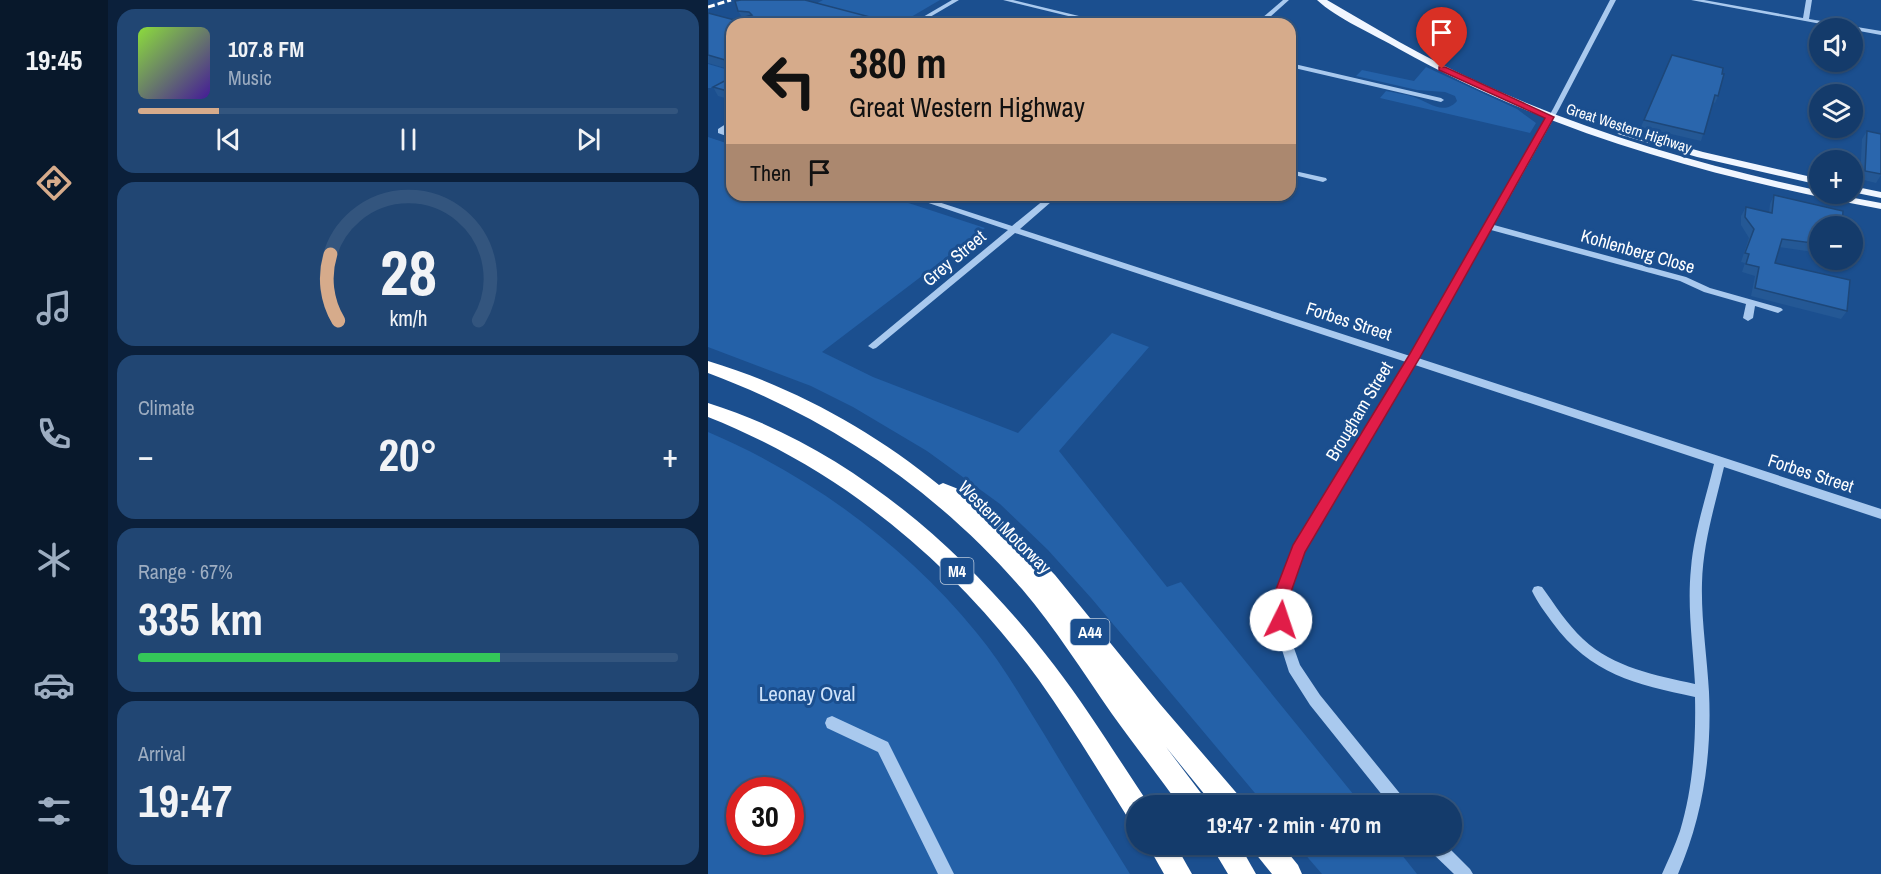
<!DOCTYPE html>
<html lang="en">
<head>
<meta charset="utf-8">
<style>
  :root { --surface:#143b6b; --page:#214673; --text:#f1f3f6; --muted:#9dadc1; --line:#33557e; --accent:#d6ab8b }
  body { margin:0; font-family:"Archivo Narrow",sans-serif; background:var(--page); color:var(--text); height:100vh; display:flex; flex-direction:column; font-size:22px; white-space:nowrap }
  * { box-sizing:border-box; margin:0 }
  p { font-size:20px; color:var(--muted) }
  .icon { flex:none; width:33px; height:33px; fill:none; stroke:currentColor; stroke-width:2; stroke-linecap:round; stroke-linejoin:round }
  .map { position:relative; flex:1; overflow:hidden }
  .details { display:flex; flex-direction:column; gap:9px; padding:9px; background:#0b203b; width:600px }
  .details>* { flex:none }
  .banner { position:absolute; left:18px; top:18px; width:570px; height:183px; border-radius:18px; box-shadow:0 2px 4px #0004,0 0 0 2px var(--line); background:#d6ab8b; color:#111; overflow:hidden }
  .tools { position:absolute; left:1101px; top:18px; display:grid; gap:12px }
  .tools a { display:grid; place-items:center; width:54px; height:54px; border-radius:50%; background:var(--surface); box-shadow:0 2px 4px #0004,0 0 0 2px var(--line); font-size:30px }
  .speed { position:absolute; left:18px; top:777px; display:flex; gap:12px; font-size:30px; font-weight:700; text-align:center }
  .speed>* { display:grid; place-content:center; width:78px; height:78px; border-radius:50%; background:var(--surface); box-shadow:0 2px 4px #0004,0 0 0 2px var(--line); line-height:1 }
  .speed .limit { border:9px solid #d22; background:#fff; color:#111 }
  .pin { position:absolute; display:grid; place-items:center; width:51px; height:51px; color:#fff; margin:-62px -26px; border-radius:50% 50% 50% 0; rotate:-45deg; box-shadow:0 0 6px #0007 }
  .pin .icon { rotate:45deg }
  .me { position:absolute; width:66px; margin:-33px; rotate:4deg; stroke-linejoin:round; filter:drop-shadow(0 0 4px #0008) }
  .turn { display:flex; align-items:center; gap:21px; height:126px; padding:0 24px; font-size:27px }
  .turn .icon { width:78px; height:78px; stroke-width:2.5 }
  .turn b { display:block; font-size:42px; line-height:51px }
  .then { display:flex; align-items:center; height:57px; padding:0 24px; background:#0003; gap:12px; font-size:22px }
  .big { font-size:45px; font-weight:800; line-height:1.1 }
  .details .card { flex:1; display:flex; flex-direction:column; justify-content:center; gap:9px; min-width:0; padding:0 21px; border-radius:18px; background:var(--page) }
  .details .dial { align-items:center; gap:0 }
  .dial svg { height:156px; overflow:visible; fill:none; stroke:var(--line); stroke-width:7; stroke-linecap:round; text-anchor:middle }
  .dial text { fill:var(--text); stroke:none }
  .song { display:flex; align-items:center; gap:18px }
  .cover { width:72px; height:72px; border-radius:9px; background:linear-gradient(135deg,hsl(90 70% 55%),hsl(260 70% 35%)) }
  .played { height:6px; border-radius:3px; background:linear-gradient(90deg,var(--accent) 15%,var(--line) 15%) }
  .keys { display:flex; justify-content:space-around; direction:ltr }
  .heat { display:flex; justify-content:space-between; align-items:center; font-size:33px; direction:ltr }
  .charge { height:9px; border-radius:4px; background:linear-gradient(90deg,#34c759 67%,var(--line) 0) }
  .trip { position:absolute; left:418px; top:795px; width:336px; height:60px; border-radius:30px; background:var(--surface); box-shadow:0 2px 4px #0004,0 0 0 2px var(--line); font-weight:800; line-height:60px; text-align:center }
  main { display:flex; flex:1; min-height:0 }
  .menu { display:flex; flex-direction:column; width:108px; justify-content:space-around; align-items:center; background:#08182b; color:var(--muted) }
  .menu .icon { width:42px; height:42px }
  .menu .selected { color:var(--accent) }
  .menu b { font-size:27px; color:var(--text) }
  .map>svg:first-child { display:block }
  .green { fill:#2461a8; fill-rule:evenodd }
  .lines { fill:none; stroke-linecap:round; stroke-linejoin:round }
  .minor { fill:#a9c9ee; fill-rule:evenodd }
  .major { fill:#f0f6ff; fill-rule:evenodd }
  .highway { fill:#fff; fill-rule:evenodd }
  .rail { stroke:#fff; stroke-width:3; stroke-dasharray:7 3; stroke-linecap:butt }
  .wall { fill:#245895 }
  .shaded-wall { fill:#1d4779 }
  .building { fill:#2a66ad; stroke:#1d4779; stroke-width:1.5 }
  .route { fill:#e11d48; stroke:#92132f; stroke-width:1.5 }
  .labels { text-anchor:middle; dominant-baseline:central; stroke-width:6; stroke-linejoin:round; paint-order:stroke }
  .far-street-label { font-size:15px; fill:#fff; stroke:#1b4f8f }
  .shield { fill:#1b4f8f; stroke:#bbcadd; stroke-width:1.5 }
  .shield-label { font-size:16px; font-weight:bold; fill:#fff }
  .street-label { font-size:18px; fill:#fff; stroke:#1b4f8f }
  .near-park-label { font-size:21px; fill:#cfe3fa; stroke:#1b4f8f }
</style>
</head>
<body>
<main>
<nav class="menu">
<b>19:45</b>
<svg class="icon selected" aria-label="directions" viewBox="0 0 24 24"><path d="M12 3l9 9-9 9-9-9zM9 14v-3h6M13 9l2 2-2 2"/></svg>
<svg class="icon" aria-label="music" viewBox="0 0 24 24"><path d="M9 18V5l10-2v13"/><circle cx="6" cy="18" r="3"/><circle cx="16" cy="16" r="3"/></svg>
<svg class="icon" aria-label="phone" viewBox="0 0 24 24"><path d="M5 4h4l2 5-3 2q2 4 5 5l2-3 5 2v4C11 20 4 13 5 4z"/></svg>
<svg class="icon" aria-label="climate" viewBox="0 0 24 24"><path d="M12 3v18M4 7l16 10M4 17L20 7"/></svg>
<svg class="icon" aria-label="car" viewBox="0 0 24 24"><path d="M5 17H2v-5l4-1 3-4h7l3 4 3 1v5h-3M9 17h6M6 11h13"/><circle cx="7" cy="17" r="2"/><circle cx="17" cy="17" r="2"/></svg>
<svg class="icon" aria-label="filters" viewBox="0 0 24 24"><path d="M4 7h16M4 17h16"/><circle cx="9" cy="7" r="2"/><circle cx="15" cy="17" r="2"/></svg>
</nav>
<section class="details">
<div class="card">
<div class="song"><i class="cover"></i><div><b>107.8 FM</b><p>Music</p></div></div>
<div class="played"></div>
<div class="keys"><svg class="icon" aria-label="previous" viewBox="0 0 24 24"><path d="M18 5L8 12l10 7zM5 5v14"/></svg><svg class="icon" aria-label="pause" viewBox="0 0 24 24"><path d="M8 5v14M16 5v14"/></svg><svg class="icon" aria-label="next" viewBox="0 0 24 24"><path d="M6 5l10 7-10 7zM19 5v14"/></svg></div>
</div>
<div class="card dial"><svg viewBox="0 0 100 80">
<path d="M14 69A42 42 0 1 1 86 69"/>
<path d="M14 69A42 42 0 0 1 10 35" stroke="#d6ab8b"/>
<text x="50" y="56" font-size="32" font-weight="700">28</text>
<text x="50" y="72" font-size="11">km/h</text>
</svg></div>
<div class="card"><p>Climate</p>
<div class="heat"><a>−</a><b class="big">20°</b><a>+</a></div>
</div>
<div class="card"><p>Range · 67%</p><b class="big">335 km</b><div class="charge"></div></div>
<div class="card"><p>Arrival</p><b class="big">19:47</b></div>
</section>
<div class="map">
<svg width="1173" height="874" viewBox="0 0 1173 874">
  <rect width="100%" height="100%" fill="#1b4f8f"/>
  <g class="green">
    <polygon points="115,0 232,0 191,24 177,24 104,6"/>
    <polygon points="0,64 24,71 24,78 3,88 0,88"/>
    <path d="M 718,67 L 809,109 L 828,123 L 822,133 L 672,98 L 678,91 C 687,93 697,94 706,97 C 720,102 736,116 749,101 L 747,96 L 737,92 L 709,90 L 648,76 L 654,70 L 706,81 Z"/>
    <polygon points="0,137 24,145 24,195 176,195 277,228 114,352 165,377 310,433 404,333 441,347 351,451 459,587 473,582 654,805 557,805 384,599 340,550 292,504 219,451 145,407 103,386 0,347"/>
    <path d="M 0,432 C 102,475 198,546 268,632 C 294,663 314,699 336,734 C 364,781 393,827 422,874 L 0,874 ZM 32,790 L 82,790 L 82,842 L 32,842 Z"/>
    <polygon points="589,845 686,845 709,874 614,874"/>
  </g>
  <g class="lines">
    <g class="minor">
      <polygon points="244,0 251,0 210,24 203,24"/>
      <polygon points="295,0 305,0 404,24 393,24"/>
      <polygon points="575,0 581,0 554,24 547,24"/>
      <path d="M 902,0 L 908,0 L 851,109 L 786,225 L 978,277 L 1002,288 L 1073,308 L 1075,310 L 1070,313 L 1047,306 L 1045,318 L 1040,321 L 1035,318 L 1038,304 L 996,292 L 972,281 L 783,230 L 710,358 L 1173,509 L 1173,519 L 1016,467 C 1007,505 995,543 994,583 C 993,619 999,655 1001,692 C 1004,755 995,816 970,874 L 954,874 C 960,860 967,846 972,831 C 985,788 988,742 987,697 C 927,684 883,675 844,622 C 837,612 829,602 824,591 L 826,587 L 830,586 L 834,587 C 847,605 859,624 875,639 C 906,668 947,675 987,684 C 985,645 979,607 983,568 C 986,532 998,498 1006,464 L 707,365 L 596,552 L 581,592 L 581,634 L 592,665 L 612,695 L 698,801 L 700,806 L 683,806 L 602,705 L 581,672 L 569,634 L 569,592 L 587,546 L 698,362 L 307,233 L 168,348 L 165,349 L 160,346 L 300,230 L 197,195 L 209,195 L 304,226 L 342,195 L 351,195 L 312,229 L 702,356 L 776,228 L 775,226 L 778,224 L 845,109 Z"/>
      <polygon points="983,0 996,0 1095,18 1098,0 1104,0 1101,19 1173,31 1173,35"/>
      <polygon points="582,63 733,98 736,100 733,102 582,67"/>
      <polygon points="24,120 24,126 18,131 24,133 24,138 10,133 10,129"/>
      <polygon points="582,170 618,178 619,180 615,182 582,174"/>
      <polygon points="124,716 180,742 246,874 230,874 170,752 119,728 117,723 119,718"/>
      <polygon points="718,844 737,844 762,869 765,874 746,874 720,849"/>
    </g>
    <g class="major">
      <path d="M 609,0 L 619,0 C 667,28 715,57 766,80 C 877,132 993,165 1112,191 L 1112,194 L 1125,194 L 1173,203 L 1173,209 C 1006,178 841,133 691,49 C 667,35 628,18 609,0 Z"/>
      <polygon points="914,129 995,152 1112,179 1112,185 989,157 910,134 909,132"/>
      <polygon points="1144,186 1173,192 1173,198 1144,192"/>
    </g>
    <g class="highway">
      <path d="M 0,361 C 83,386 164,430 231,485 L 235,483 L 263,494 L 290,516 L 347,575 L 452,704 L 532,797 L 535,806 L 506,806 L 458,747 L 496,797 L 499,806 L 472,806 C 450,775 426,745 404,714 C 375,672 347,628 314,589 C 228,490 123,419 0,373 Z"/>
      <path d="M 0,403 C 139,446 259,551 346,665 C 379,708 408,755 438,800 L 440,806 L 429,806 L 429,821 L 420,818 C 391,772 363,725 331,680 C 245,563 136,471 0,417 Z"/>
      <polygon points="439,844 467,844 484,874 456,874"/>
      <polygon points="502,844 531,844 548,874 520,874"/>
      <polygon points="543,844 573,844 590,865 594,874 564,874 547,853"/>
    </g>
    <polyline class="rail" points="0,7 23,0"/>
  </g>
  <g class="wall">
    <polygon points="30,11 162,17 24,24 24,70 0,63 0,13 34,22 34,17"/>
    <polygon points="1014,74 1010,96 1007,103 1005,102 993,141 933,127 936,120"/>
    <polygon points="24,77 24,100 10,96 5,87"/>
    <polygon points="1159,131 1173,134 1173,175 1168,183 1152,179 1154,139"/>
    <polygon points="1066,195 1112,226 1112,253 1071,247 1067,263 1139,311 1133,319 1043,296 1047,276 1034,272 1037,263 1033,262 1041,238 1033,225 1033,216 1038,207 1061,213 1062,204"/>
  </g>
  <polygon class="shaded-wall" points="162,17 164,24 156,24 159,19"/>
  <g class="building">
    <polygon points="33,0 97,0 162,17 159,19 162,20 156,24 24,24 24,62 0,55 0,13 34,22 33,18 44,15 41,12 30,11 27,1"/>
    <polygon points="964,55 1015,68 1014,74 1016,74 1010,96 1007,95 996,134 936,120"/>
    <polygon points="24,77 24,92 23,92 5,87"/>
    <polygon points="1159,131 1173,134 1173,174 1157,171"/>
    <polygon points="1066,195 1135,211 1134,226 1112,226 1112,244 1074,239 1067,263 1142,280 1139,311 1047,288 1051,267 1038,264 1041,254 1037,253 1046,229 1037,217 1038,207 1064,213"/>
  </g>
  <polygon class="route" points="731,67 737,67 846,117 711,359 597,552 583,592 581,620 579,625 573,628 568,625 565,620 567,592 585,545 700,357 837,118 731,70"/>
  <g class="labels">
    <g class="far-street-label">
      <text transform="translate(921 128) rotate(18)">Great Western Highway</text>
    </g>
    <g class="shield">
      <rect x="232.5" y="558" width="33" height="26" rx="4.5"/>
      <rect x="362.5" y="619" width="39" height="26" rx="4.5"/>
    </g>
    <g class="shield-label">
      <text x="249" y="571">M4</text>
      <text x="382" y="632">A44</text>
    </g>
    <g class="street-label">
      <text transform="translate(930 251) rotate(16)">Kohlenberg Close</text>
      <text transform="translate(246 258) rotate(-40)">Grey Street</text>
      <text transform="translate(641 321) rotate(18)">Forbes Street</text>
      <text transform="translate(651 411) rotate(-59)">Brougham Street</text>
      <text transform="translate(1103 473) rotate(18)">Forbes Street</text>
      <text transform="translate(297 527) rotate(45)">Western Motorway</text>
    </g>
    <g class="near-park-label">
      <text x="99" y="693">Leonay Oval</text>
    </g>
  </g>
</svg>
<div class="tools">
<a><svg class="icon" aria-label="sound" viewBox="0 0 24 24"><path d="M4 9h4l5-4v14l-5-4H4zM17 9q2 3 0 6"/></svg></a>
<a><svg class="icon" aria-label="layers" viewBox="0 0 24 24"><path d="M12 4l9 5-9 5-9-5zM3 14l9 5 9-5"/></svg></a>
<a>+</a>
<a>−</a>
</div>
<div class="speed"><div class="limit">30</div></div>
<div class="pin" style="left:734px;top:69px;background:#d93025"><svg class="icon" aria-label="arrive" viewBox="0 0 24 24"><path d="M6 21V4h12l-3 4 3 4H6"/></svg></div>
<svg class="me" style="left:573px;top:620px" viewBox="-20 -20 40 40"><circle r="19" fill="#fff"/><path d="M0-13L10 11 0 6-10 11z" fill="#e11d48"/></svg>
<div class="trip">19:47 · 2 min · 470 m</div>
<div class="banner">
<div class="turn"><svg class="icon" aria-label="left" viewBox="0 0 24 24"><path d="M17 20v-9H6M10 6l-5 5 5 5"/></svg><div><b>380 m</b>Great Western Highway</div></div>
<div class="then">Then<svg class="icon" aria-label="arrive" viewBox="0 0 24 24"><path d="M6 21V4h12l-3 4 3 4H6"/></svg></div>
</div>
</div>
</main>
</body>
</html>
